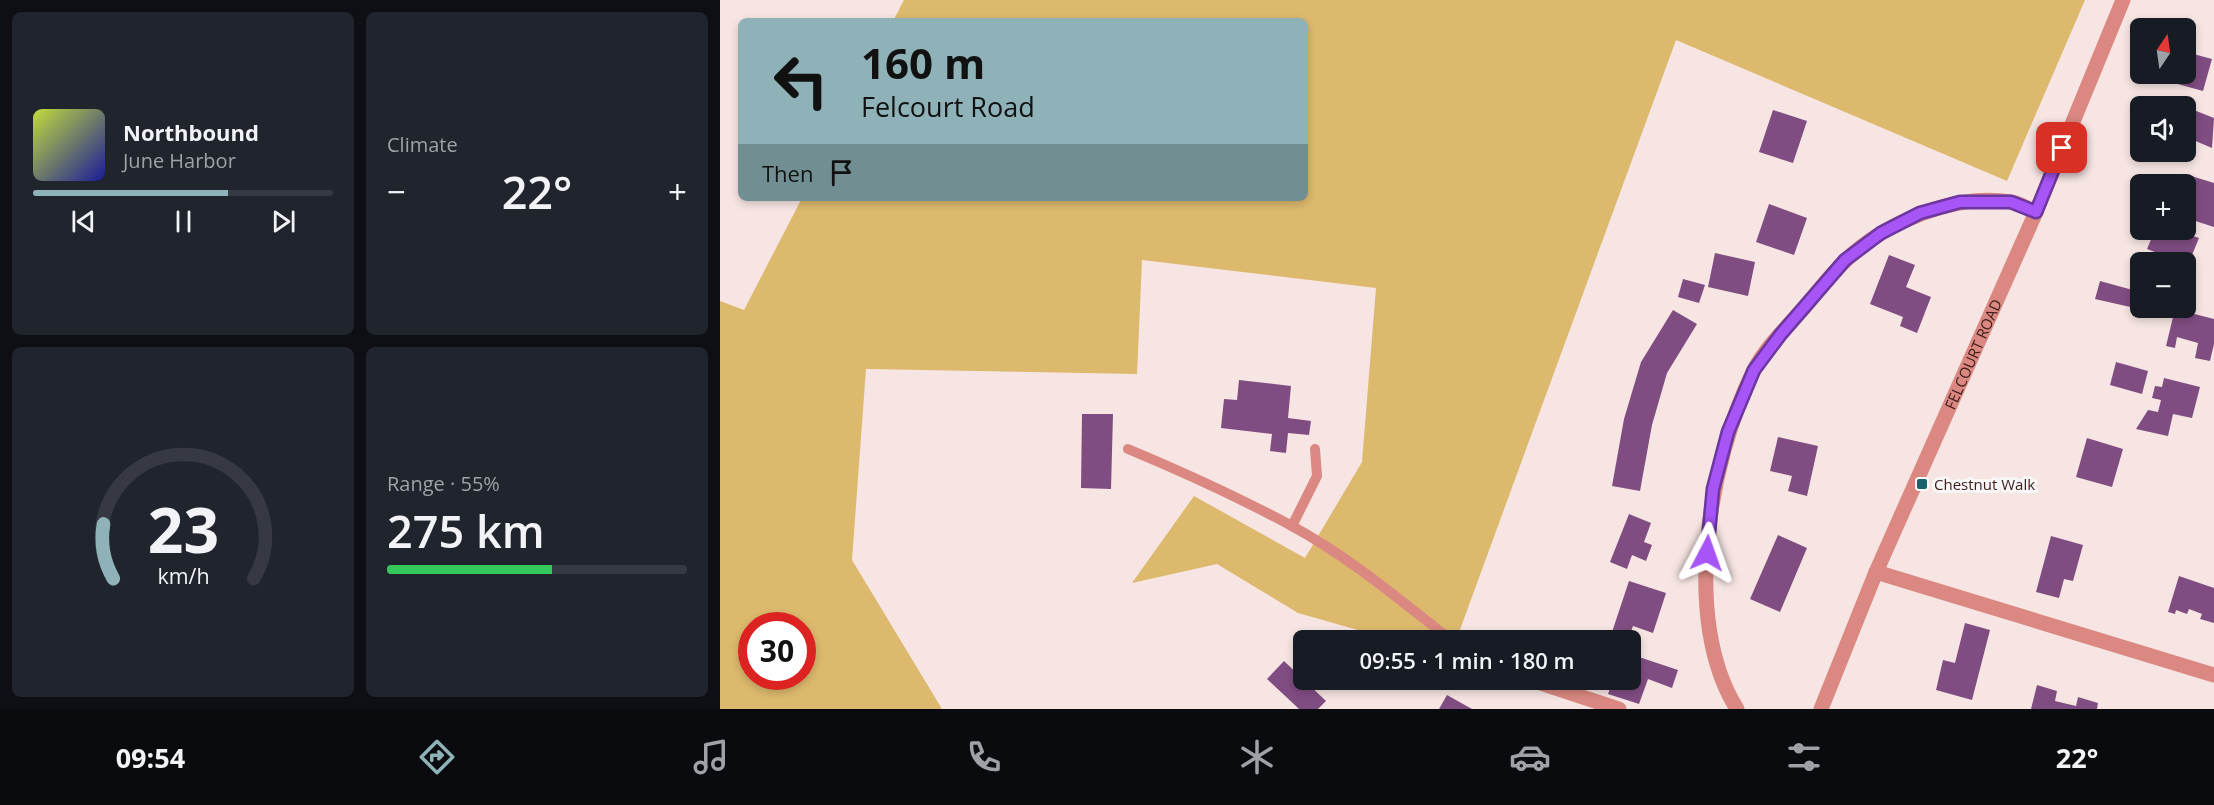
<!DOCTYPE html>
<html lang="en">
<head>
<meta charset="utf-8">
<style>
  :root { --surface:#171b24; --page:#20242c; --text:#f1f3f6; --muted:#9ea1a6; --line:#363941; --accent:#8eb2b7 }
  body { margin:0; font-family:"Open Sans",sans-serif; background:var(--page); color:var(--text); height:100vh; display:flex; flex-direction:column; font-size:22px; white-space:nowrap }
  * { box-sizing:border-box; margin:0 }
  p { font-size:20px; color:var(--muted) }
  .icon { flex:none; width:33px; height:33px; fill:none; stroke:currentColor; stroke-width:2; stroke-linecap:round; stroke-linejoin:round }
  .map { position:relative; flex:1; overflow:hidden }
  .side { display:flex; flex-direction:column; gap:12px; padding:12px; background:#0d0f14; width:720px }
  .side>* { flex:none }
  .hud { position:absolute; left:18px; top:18px; width:570px; height:183px; border-radius:9px; box-shadow:0 3px 9px #0003; background:#8eb2b7; color:#111; overflow:hidden }
  .needle { width:39px; rotate:13deg }
  .tools { position:absolute; left:1410px; top:18px; display:grid; gap:12px }
  .tools a { display:grid; place-items:center; width:66px; height:66px; border-radius:9px; background:var(--surface); box-shadow:0 3px 9px #0003; font-size:30px }
  .speed { position:absolute; left:18px; top:612px; display:flex; gap:12px; font-size:30px; font-weight:700; text-align:center }
  .speed>* { display:grid; place-content:center; width:78px; height:78px; border-radius:50%; background:var(--surface); box-shadow:0 3px 9px #0003; line-height:1 }
  .speed .limit { border:9px solid #d22; background:#fff; color:#111 }
  .pin { position:absolute; display:grid; place-items:center; width:51px; height:51px; color:#fff; margin:-26px; border-radius:12px; box-shadow:0 3px 9px #0006 }
  .me { position:absolute; width:66px; margin:-33px; rotate:4deg; stroke-linejoin:round; filter:drop-shadow(0 0 4px #0008) }
  .turn { display:flex; align-items:center; gap:21px; height:126px; padding:0 24px; font-size:27px }
  .turn .icon { width:78px; height:78px; stroke-width:2.5 }
  .turn b { display:block; font-size:42px; line-height:51px }
  .then { display:flex; align-items:center; height:57px; padding:0 24px; background:#0003; gap:12px; font-size:22px }
  .big { font-size:45px; font-weight:600; line-height:1.1 }
  .side .tile { flex:1; display:flex; flex-direction:column; justify-content:center; gap:9px; min-width:0; padding:0 21px; border-radius:9px; background:var(--page) }
  .side .dial { align-items:center; gap:0 }
  .dial svg { height:156px; overflow:visible; fill:none; stroke:var(--line); stroke-width:7; stroke-linecap:round; text-anchor:middle }
  .dial text { fill:var(--text); stroke:none }
  .song { display:flex; align-items:center; gap:18px }
  .cover { width:72px; height:72px; border-radius:9px; background:linear-gradient(135deg,hsl(70 70% 55%),hsl(240 70% 35%)) }
  .played { height:6px; border-radius:3px; background:linear-gradient(90deg,var(--accent) 65%,var(--line) 65%) }
  .keys { display:flex; justify-content:space-around; direction:ltr }
  .heat { display:flex; justify-content:space-between; align-items:center; font-size:33px; direction:ltr }
  .charge { height:9px; border-radius:4px; background:linear-gradient(90deg,#34c759 55%,var(--line) 0) }
  .side .tiles { flex:1; display:grid; gap:12px; grid-template-columns:repeat(2,1fr) }
  .trip { position:absolute; left:573px; top:630px; width:348px; height:60px; border-radius:9px; background:var(--surface); box-shadow:0 3px 9px #0003; font-weight:600; line-height:60px; text-align:center }
  .dock { display:flex; height:96px; justify-content:space-around; align-items:center; background:#090b0e; color:var(--muted) }
  .dock .icon { width:42px; height:42px }
  .dock .on { color:var(--accent) }
  .dock b { font-size:27px; color:var(--text) }
  main { display:flex; flex:1; min-height:0 }
  .map>svg:first-child { display:block }
  .green { fill:#dcb96d; fill-rule:evenodd }
  .building { fill:#804d82 }
  .lines { fill:none; stroke-linecap:round; stroke-linejoin:round }
  .service { stroke:#da8881; stroke-width:10 }
  .minor { stroke:#da8881; stroke-width:15 }
  .tertiary { stroke:#da8881; stroke-width:15 }
  .route-casing { stroke:#6d37a1; stroke-width:15 }
  .route { stroke:#a855f7; stroke-width:10 }
  .poi-dot { fill:#14636b; stroke:#f7f7f7; stroke-width:2 }
  .labels { text-anchor:middle; dominant-baseline:central; stroke-width:6; stroke-linejoin:round; paint-order:stroke }
  .street-label { font-size:15px; fill:#3d1d1a; stroke:#f7f7f7 }
  .poi-label { font-size:15px; fill:#3d1d1a; stroke:#f7f7f7; text-anchor:start }
</style>
</head>
<body>
<main>
<section class="side">
<div class="tiles">
<div class="tile">
<div class="song"><i class="cover"></i><div><b>Northbound</b><p>June Harbor</p></div></div>
<div class="played"></div>
<div class="keys"><svg class="icon" aria-label="previous" viewBox="0 0 24 24"><path d="M18 5L8 12l10 7zM5 5v14"/></svg><svg class="icon" aria-label="pause" viewBox="0 0 24 24"><path d="M8 5v14M16 5v14"/></svg><svg class="icon" aria-label="next" viewBox="0 0 24 24"><path d="M6 5l10 7-10 7zM19 5v14"/></svg></div>
</div>
<div class="tile"><p>Climate</p>
<div class="heat"><a>−</a><b class="big">22°</b><a>+</a></div>
</div>
<div class="tile dial"><svg viewBox="0 0 100 80">
<path d="M14 69A42 42 0 1 1 86 69"/>
<path d="M14 69A42 42 0 0 1 9 41" stroke="#8eb2b7"/>
<text x="50" y="56" font-size="32" font-weight="700">23</text>
<text x="50" y="72" font-size="11">km/h</text>
</svg></div>
<div class="tile"><p>Range · 55%</p><b class="big">275 km</b><div class="charge"></div></div>
</div>
</section>
<div class="map">
<svg width="1494" height="709" viewBox="0 0 1494 709">
  <rect width="100%" height="100%" fill="#f7e5e3"/>
  <path class="green" d="M 184,0 L 1365,0 L 1287,181 L 956,40 L 738,635 L 718,640 L 673,640 L 578,613 L 497,564 L 412,583 L 474,496 L 585,558 L 642,462 L 656,288 L 422,260 L 417,374 L 146,369 L 132,560 L 222,709 L 0,709 L 0,301 L 24,310 L 82,198 L 585,198 L 585,21 L 173,21 ZM 32,626 L 82,626 L 82,676 L 32,676 Z"/>
  <g class="building">
    <polygon points="1466,52 1492,59 1483,91 1443,80 1445,74 1466,74"/>
    <polygon points="1466,107 1494,118 1492,148 1466,137"/>
    <polygon points="1053,110 1087,121 1073,163 1039,152"/>
    <polygon points="1465,174 1494,183 1494,227 1466,218 1466,184 1462,184"/>
    <polygon points="1049,204 1087,218 1074,255 1036,242"/>
    <polygon points="1435,230 1456,230 1479,238 1468,265 1427,249"/>
    <polygon points="995,253 1035,262 1028,296 988,287"/>
    <polygon points="1169,255 1195,265 1186,287 1211,297 1197,333 1180,326 1183,317 1150,304"/>
    <polygon points="963,279 985,285 979,303 958,297"/>
    <polygon points="1380,281 1420,292 1419,309 1375,299"/>
    <polygon points="1455,309 1494,319 1494,344 1490,361 1475,358 1478,343 1457,337 1455,348 1446,346"/>
    <polygon points="953,310 977,324 947,373 932,425 920,491 892,486 904,419 921,362"/>
    <polygon points="1396,362 1428,371 1422,394 1390,385"/>
    <polygon points="1444,378 1480,387 1472,418 1453,414 1448,436 1416,429 1428,410 1438,412 1441,400 1432,398 1435,386 1442,387"/>
    <polygon points="519,380 571,386 568,418 591,421 589,435 568,433 566,453 550,451 552,434 501,428 504,399 517,400"/>
    <polygon points="362,414 393,414 391,489 361,488"/>
    <polygon points="1058,437 1098,446 1087,496 1068,491 1072,476 1050,471"/>
    <polygon points="1367,438 1403,449 1392,487 1356,477"/>
    <polygon points="909,514 931,523 924,542 932,545 926,561 912,555 907,569 890,562"/>
    <polygon points="1058,535 1087,548 1060,612 1030,599"/>
    <polygon points="1331,536 1363,545 1353,581 1344,579 1339,598 1316,592"/>
    <polygon points="1459,576 1494,588 1494,623 1480,619 1482,614 1469,609 1467,614 1456,610 1455,614 1448,612"/>
    <polygon points="909,581 946,593 933,633 913,626 908,640 898,640 890,638"/>
    <polygon points="1245,623 1270,630 1252,700 1216,690 1223,660 1235,663"/>
    <polygon points="910,654 958,670 952,688 928,679 919,704 888,694 893,680 910,680"/>
    <polygon points="564,661 606,701 598,709 579,709 547,679"/>
    <polygon points="1317,685 1337,691 1335,701 1356,706 1358,697 1378,703 1377,709 1311,709"/>
    <polygon points="727,695 752,709 719,709"/>
  </g>
  <g class="lines">
    <g class="service">
      <path d="M 408,449 C 463,472 518,497 570,525 C 628,556 680,600 731,640"/>
      <polyline points="572,526 597,476 595,449"/>
    </g>
    <g class="minor">
      <polyline points="1156,572 1494,675"/>
      <polyline points="811,680 899,709"/>
      <path d="M 1017,709 C 961,620 989,462 1033,372 C 1044,349 1066,328 1083,309 C 1097,293 1110,275 1125,261 C 1165,222 1235,193 1291,202 C 1299,203 1308,209 1316,212"/>
    </g>
    <path class="tertiary" id="s1" d="M 1101,709 L 1156,572 L 1316,212 L 1403,0"/>
  </g>
  <g class="lines">
    <defs>
      <polyline id="route" points="987,553 993,489 1008,432 1034,370 1061,334 1125,260 1161,233 1200,213 1240,202 1291,202 1316,212 1342,148"/>
    </defs>
    <use href="#route" class="route-casing"/>
    <use href="#route" class="route"/>
  </g>
  <rect class="poi-dot" x="1196" y="478" width="12" height="12" rx="3"/>
  <g class="labels">
    <g class="street-label">
      <text stroke="none"><textPath href="#s1" startOffset="386">FELCOURT ROAD</textPath></text>
    </g>
    <g class="poi-label">
      <text x="1214" y="484">Chestnut Walk</text>
    </g>
  </g>
</svg>
<div class="tools">
<a><svg class="needle" viewBox="-14 -14 28 28"><path d="M0-13l5 13h-10z" fill="#e53935"/><path d="M0 13l5-13h-10z" fill="#9ea1a6"/></svg></a>
<a><svg class="icon" aria-label="sound" viewBox="0 0 24 24"><path d="M4 9h4l5-4v14l-5-4H4zM17 9q2 3 0 6"/></svg></a>
<a>+</a>
<a>−</a>
</div>
<div class="speed"><div class="limit">30</div></div>
<div class="pin" style="left:1342px;top:148px;background:#d93025"><svg class="icon" aria-label="arrive" viewBox="0 0 24 24"><path d="M6 21V4h12l-3 4 3 4H6"/></svg></div>
<svg class="me" style="left:987px;top:553px" viewBox="-20 -20 40 40"><path d="M0-17L14 15 0 8-14 15z" fill="#a855f7" stroke="#fff" stroke-width="4"/></svg>
<div class="trip">09:55 · 1 min · 180 m</div>
<div class="hud">
<div class="turn"><svg class="icon" aria-label="left" viewBox="0 0 24 24"><path d="M17 20v-9H6M10 6l-5 5 5 5"/></svg><div><b>160 m</b>Felcourt Road</div></div>
<div class="then">Then<svg class="icon" aria-label="arrive" viewBox="0 0 24 24"><path d="M6 21V4h12l-3 4 3 4H6"/></svg></div>
</div>
</div>
</main>
<nav class="dock">
<b>09:54</b>
<svg class="icon on" aria-label="directions" viewBox="0 0 24 24"><path d="M12 3l9 9-9 9-9-9zM9 14v-3h6M13 9l2 2-2 2"/></svg>
<svg class="icon" aria-label="music" viewBox="0 0 24 24"><path d="M9 18V5l10-2v13"/><circle cx="6" cy="18" r="3"/><circle cx="16" cy="16" r="3"/></svg>
<svg class="icon" aria-label="phone" viewBox="0 0 24 24"><path d="M5 4h4l2 5-3 2q2 4 5 5l2-3 5 2v4C11 20 4 13 5 4z"/></svg>
<svg class="icon" aria-label="climate" viewBox="0 0 24 24"><path d="M12 3v18M4 7l16 10M4 17L20 7"/></svg>
<svg class="icon" aria-label="car" viewBox="0 0 24 24"><path d="M5 17H2v-5l4-1 3-4h7l3 4 3 1v5h-3M9 17h6M6 11h13"/><circle cx="7" cy="17" r="2"/><circle cx="17" cy="17" r="2"/></svg>
<svg class="icon" aria-label="filters" viewBox="0 0 24 24"><path d="M4 7h16M4 17h16"/><circle cx="9" cy="7" r="2"/><circle cx="15" cy="17" r="2"/></svg>
<b>22°</b>
</nav>
</body>
</html>
